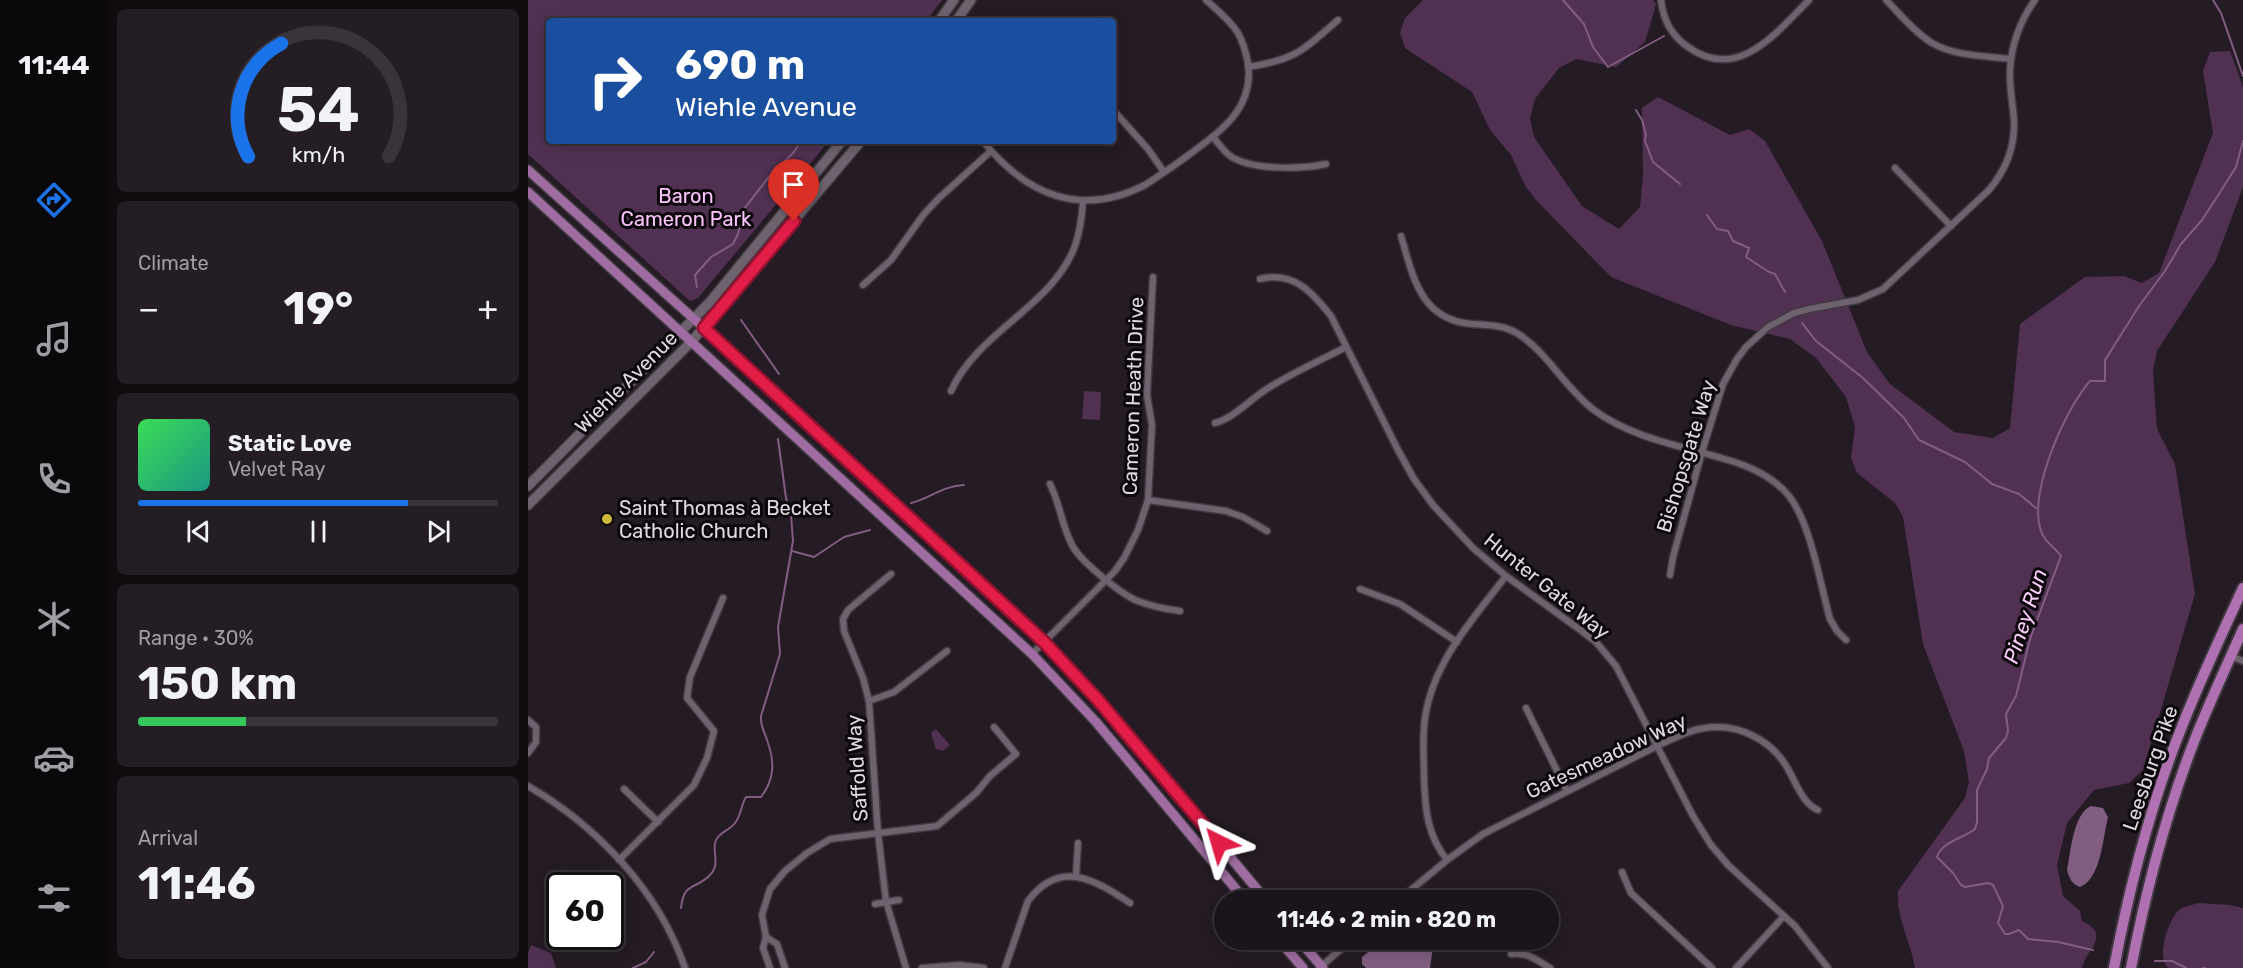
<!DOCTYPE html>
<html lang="en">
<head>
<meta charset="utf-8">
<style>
  :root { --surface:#1b141b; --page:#241d24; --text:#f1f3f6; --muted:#a09ea3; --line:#39333a; --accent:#1a73e8 }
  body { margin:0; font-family:Rubik,sans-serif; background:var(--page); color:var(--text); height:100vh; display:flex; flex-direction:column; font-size:22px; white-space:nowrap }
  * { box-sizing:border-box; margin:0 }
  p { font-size:20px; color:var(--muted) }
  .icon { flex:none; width:33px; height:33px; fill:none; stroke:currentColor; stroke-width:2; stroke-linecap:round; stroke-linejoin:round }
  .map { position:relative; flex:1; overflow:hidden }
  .sheet { display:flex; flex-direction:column; gap:9px; padding:9px; background:#0f0b0f; width:420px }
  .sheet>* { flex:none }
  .banner { position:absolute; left:18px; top:18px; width:570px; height:126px; border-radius:6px; box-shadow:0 3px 15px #0003,0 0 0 2px var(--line); background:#1a4fa0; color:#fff; overflow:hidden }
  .speed { position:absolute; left:18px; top:872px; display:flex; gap:12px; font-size:30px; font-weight:700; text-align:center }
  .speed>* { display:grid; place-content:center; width:78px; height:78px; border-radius:50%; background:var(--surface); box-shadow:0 3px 15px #0003,0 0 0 2px var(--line); line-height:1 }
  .speed .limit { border:3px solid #111; border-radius:9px; background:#fff; color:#111 }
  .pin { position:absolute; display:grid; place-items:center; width:51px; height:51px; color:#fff; margin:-62px -26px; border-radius:50% 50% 50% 0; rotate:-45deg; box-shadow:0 0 6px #0007 }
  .pin .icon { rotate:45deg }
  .me { position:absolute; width:66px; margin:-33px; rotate:320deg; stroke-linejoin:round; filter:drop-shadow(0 0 4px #0008) }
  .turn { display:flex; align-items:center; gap:21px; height:126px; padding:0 30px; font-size:27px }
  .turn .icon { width:78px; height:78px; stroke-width:2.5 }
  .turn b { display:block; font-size:42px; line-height:51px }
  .big { font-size:45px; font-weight:700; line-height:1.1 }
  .sheet .card { flex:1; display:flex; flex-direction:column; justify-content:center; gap:9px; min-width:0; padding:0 21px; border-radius:9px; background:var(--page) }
  .sheet .dial { align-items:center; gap:0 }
  .dial svg { height:156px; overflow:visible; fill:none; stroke:var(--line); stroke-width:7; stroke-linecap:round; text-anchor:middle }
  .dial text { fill:var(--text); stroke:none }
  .song { display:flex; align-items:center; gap:18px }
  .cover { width:72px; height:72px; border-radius:9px; background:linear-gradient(135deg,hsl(130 70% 55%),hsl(170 70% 35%)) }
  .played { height:6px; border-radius:3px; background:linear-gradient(90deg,var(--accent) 75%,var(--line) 75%) }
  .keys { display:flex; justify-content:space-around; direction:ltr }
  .heat { display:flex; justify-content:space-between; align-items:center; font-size:33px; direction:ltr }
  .charge { height:9px; border-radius:4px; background:linear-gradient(90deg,#34c759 30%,var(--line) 0) }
  .trip { position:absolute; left:686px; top:890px; width:345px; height:60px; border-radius:30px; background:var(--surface); box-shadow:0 3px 15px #0003,0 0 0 2px var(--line); font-weight:700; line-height:60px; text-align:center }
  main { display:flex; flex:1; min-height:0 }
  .tab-bar { display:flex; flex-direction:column; width:108px; justify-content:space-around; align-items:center; background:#0b080b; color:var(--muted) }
  .tab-bar .icon { width:42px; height:42px }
  .tab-bar .current { color:var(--accent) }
  .tab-bar b { font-size:27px; color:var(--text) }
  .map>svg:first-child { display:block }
  .green { fill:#513152 }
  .water { fill:#815e81 }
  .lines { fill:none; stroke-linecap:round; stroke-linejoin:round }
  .stream { stroke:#815e81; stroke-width:2 }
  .minor-casing { stroke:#403940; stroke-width:9 }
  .secondary-casing { stroke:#403940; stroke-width:12 }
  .primary-casing { stroke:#403940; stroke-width:12 }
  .trunk-casing { stroke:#403940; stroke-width:14 }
  .minor { stroke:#6d626d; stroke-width:6 }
  .secondary { stroke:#6d626d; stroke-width:9 }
  .primary { stroke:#9f6da1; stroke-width:9 }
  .trunk { stroke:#b071b2; stroke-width:10 }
  .route-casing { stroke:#92132f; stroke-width:15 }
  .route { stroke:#e11d48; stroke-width:10 }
  .poi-dot { fill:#cdb938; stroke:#0b070b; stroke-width:2 }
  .labels { text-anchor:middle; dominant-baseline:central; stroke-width:6; stroke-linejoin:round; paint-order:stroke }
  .park-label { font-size:20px; fill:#fdc4fe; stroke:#0b070b }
  .street-label { font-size:20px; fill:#e0d9e0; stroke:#0b070b }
  .poi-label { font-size:20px; fill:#e0d9e0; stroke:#0b070b; text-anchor:start }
  .water-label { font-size:21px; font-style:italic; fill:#fbcdfb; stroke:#0b070b }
</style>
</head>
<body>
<main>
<nav class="tab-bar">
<b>11:44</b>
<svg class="icon current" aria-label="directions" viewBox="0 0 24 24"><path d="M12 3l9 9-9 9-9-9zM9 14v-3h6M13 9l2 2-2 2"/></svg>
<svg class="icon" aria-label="music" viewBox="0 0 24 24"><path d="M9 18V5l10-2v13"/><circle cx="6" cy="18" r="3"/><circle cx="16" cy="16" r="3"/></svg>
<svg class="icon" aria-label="phone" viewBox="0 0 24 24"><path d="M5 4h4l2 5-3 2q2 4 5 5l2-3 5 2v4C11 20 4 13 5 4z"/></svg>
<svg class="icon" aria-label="climate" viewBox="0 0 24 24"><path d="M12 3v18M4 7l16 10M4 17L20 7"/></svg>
<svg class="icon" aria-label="car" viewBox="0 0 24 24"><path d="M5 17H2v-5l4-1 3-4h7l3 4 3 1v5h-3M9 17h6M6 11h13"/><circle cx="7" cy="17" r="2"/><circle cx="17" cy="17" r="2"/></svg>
<svg class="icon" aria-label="filters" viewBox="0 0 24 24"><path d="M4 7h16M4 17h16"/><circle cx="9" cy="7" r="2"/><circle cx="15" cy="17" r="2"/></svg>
</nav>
<section class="sheet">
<div class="card dial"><svg viewBox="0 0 100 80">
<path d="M14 69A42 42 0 1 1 86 69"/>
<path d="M14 69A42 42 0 0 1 31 11" stroke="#1a73e8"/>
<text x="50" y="56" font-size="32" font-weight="700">54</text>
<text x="50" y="72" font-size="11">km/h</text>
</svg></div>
<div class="card"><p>Climate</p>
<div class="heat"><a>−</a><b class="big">19°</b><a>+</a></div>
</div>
<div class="card">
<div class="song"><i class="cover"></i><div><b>Static Love</b><p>Velvet Ray</p></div></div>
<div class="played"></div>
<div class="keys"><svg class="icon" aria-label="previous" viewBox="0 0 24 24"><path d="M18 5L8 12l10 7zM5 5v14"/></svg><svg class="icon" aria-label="pause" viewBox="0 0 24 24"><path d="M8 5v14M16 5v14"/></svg><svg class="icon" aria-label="next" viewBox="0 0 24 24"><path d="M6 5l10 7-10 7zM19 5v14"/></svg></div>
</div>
<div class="card"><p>Range · 30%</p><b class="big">150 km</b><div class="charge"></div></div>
<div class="card"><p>Arrival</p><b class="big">11:46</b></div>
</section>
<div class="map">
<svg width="1715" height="968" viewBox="0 0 1715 968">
  <rect width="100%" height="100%" fill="#241b24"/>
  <g class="green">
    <polygon points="0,0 414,0 398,21 21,21 21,141 301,141 170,298 162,301 0,154"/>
    <path d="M 895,0 L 1125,0 L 1128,4 L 1117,42 L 1088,67 L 1048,59 L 1031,68 L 1007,99 L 1002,118 L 1006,137 L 1054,206 L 1091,229 L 1112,207 L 1115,174 L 1114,108 L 1130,97 L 1202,135 L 1221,129 L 1237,141 L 1294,241 L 1339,352 L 1362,384 L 1426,432 L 1465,438 L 1482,428 L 1492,324 L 1557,277 L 1596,276 L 1614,283 L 1631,273 L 1685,133 L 1675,71 L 1682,52 L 1702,51 L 1715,87 L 1715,187 L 1687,262 L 1629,351 L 1625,371 L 1629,429 L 1647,464 L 1667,594 L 1615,770 L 1601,783 L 1566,790 L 1539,823 L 1529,865 L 1535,896 L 1552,911 L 1554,921 C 1585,935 1557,950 1554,968 L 1387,968 C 1383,942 1368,918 1370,891 L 1437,798 L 1441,782 L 1436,751 L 1395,644 L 1375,517 L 1367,503 L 1329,473 L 1323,458 L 1327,427 L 1318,397 L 1288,358 L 1262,339 L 1203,325 L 1083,277 L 1008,200 L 998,187 L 983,155 L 962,130 L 944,92 L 877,48 L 872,33 L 877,18 Z"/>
    <polygon points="556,391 573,392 572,420 554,419"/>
    <polygon points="408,729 422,745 415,751 408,749 403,733"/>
    <path d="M 1671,903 L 1702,905 L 1715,908 L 1715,968 L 1641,968 C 1627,959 1640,923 1649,912 C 1655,906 1664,905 1671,903 Z"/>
    <polygon points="3,945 23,953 28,968 0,968 0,954"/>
  </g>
  <g class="water">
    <path d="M 1563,806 L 1575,808 L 1580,817 C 1575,837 1573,879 1552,887 C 1544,884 1541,878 1539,870 C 1543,851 1545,814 1563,806 Z"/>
    <polygon points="856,939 906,939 902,968 838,968 834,964 834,957"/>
  </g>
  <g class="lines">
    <g class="stream">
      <polyline points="1035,0 1056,24 1065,47 1080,67 1136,36"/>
      <polyline points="1685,0 1693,13 1715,76"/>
      <polyline points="1108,110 1114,120 1118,135 1117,141 1125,162 1152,184"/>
      <polyline points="1179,215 1189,229 1200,231 1205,241 1221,248 1218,257 1241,272 1247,274 1257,292"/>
      <polyline points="169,287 167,275 183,257 205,244 210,234 216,209 240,178 266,152 273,141"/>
      <polyline points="213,320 251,374"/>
      <polyline points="1274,323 1288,341 1335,378 1376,418 1391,440 1437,462 1464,484 1491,494 1508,508"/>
      <path d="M 383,503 C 402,498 415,486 436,485"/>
      <polyline points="264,551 286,557 316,537 342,530"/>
      <path d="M 153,908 C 156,881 168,890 182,875 C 192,865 185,854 187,843 C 189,833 201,831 207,823 C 213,816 213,805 218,797 L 233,797 C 246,780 247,763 240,743 C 237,732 232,727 233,716 L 252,654 L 250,627 L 265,541 L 263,515 L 258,498 L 250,439"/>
      <path d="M 1565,950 L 1530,942 L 1500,939 L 1491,930 L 1481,934 L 1477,934 L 1470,923 L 1475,906 L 1465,885 L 1460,883 L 1437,887 L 1433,885 L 1425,873 L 1409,857 C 1413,842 1436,838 1447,829 L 1449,822 L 1449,790 L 1459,769 L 1461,758 L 1478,738 L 1480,731 L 1478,714 L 1488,696 L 1502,639 L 1533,556 C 1527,547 1516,542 1513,531 C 1500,493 1536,411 1562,381 L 1577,381 L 1577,360 L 1611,306 L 1637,271 L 1653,244 L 1674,220 L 1691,194 L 1708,167 L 1715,141"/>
      <polyline points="1627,961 1644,961 1658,968"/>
      <polyline points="105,968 118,962 126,952"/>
      <polyline points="1675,968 1677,968"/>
    </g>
    <defs>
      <g id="minor">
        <path d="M 1133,0 C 1135,19 1144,36 1160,47 C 1210,83 1249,32 1281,0"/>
        <path d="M 1358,0 C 1372,14 1386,32 1404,43 C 1426,56 1457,56 1483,59"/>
        <path d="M 720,67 C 769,59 774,51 810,20"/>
        <polyline points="585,110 620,149 636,172"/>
        <path d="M 685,137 C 690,143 695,150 701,155 C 721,171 775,169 798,164"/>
        <path d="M 455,141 C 498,195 553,218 617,185 C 634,174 650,163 666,151 C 697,128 726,106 720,63 C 718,53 715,42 710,33 C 702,20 689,10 678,0"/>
        <polyline points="1367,168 1423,226"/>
        <path d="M 873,236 C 885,276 892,320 944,324 C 961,325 977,325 992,335 C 1021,355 1038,389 1066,410 C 1107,441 1167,448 1215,465 C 1233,472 1249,481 1261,496 C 1283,524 1292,584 1302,619 L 1309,631 L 1318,640"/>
        <path d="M 732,279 C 766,271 784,292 803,316 L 870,450 L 886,479 L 905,505 L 945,548 L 978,576 L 1051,629 L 1068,642 L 1088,666 L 1165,816 L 1183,845 L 1201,866 L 1267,926 L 1300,968"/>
        <polyline points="335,285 363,260 396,214 411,198 463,151"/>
        <path d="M 423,391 C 451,330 524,307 547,246 C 552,231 554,216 555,201"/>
        <path d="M 687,423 C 708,417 723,398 742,387 C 766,372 793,360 818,347"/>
        <path d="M 522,484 C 532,504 534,526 544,545 C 552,561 591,592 607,600 C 622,606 637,609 652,611"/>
        <polyline points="620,500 698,511 715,517 739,531"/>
        <polyline points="363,574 320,610 315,619 316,631 335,678 341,701 350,833 358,901 378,968"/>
        <path d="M 1142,575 L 1145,557 L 1174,452 L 1195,384 L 1209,359 L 1218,347 L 1240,327 L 1266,313 L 1281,309 L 1330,300 L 1355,289 L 1461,190 C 1477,171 1487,147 1486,121 C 1485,104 1481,87 1482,70 C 1483,45 1493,19 1507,0"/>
        <polyline points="832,589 872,604 929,642"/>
        <polyline points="504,654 587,571 596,558 610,530 620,500 624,425 619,395 625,277"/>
        <polyline points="1703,656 1715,661"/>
        <polyline points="341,701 366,692 419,651"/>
        <polyline points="998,708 1039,791"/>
        <polyline points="0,720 8,727 8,742 0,753"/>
        <path d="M 0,786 C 69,826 131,891 157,968"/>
        <polyline points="96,789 130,822"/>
        <polyline points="91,860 166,785 179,758 186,731 159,698 162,677 195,598"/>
        <path d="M 919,860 C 899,835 897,809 896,778 C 896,758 894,738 897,718 C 905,662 945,619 978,576"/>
        <polyline points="1094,872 1103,893 1184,968"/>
        <polyline points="548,876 550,843"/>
        <path d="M 871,900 L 919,860 L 955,834 L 1129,746 C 1145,739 1160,730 1177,728 C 1210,723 1244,740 1260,769 C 1268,783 1275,804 1290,810"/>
        <polyline points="347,904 371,900"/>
        <polyline points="238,937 249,944 257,968"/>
        <path d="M 983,954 C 999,952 1009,960 1022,968"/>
        <polyline points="242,968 235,948 238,937 234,915 242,889 257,871 279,853 302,839 409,826 448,793 462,776 488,754 466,727"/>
        <polyline points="394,968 432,965 456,968"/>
        <path d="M 477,968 L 500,901 C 532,858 567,880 602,903"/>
        <polyline points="791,968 825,939"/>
        <polyline points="1208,968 1256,916"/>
      </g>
      <g id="secondary">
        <polyline points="411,21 426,0"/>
        <polyline points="428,21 443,0"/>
        <polyline points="0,486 181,303 314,141"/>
        <polyline points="0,505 164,341 333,141"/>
      </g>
      <g id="primary">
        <polyline points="0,170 176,328 516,642 586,718 738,900"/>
        <polyline points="0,192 504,654 568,722 717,900"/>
        <polyline points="750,939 775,968"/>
        <polyline points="770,939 795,968"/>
      </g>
      <g id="trunk">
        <path d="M 1586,968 C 1601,889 1621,810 1651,734 C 1670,684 1693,636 1715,588"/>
        <path d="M 1603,968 C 1618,890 1638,813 1667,739 C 1682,701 1699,665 1715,629"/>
      </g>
    </defs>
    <use href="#minor" class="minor-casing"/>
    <use href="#secondary" class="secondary-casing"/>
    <use href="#primary" class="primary-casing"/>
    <use href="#trunk" class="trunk-casing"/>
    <use href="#minor" class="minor"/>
    <use href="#secondary" class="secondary"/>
    <use href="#primary" class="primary"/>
    <use href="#trunk" class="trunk"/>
  </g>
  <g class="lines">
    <defs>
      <polyline id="route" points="266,221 176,328 516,642 570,700 691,843"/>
    </defs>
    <use href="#route" class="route-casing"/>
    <use href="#route" class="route"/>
  </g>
  <circle class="poi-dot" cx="79" cy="519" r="6"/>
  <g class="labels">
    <g class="park-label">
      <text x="158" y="196">Baron<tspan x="158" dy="23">Cameron Park</tspan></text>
    </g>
    <g class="street-label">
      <text transform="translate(98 382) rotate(-45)">Wiehle Avenue</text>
      <text transform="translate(605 396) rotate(-88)">Cameron Heath Drive</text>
      <text transform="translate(1158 456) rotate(-73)">Bishopsgate Way</text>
      <text transform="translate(1019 586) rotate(39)">Hunter Gate Way</text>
      <text transform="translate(1078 756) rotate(-25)">Gatesmeadow Way</text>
      <text transform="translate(329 768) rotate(-94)">Saffold Way</text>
      <text transform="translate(1622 768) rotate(-71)">Leesburg Pike</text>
    </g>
    <g class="poi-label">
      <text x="91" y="508">Saint Thomas à Becket<tspan x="91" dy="23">Catholic Church</tspan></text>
    </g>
    <g class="water-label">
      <text transform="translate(1497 616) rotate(-72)">Piney Run</text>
    </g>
  </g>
</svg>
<div class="speed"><div class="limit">60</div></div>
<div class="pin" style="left:266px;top:221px;background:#d93025"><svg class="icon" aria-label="arrive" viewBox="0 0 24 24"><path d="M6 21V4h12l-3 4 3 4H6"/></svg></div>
<svg class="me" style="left:691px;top:843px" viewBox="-20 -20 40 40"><path d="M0-17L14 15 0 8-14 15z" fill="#e11d48" stroke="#fff" stroke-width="4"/></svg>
<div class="trip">11:46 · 2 min · 820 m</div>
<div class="banner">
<div class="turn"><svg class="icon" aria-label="right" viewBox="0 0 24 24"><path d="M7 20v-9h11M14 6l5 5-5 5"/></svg><div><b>690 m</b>Wiehle Avenue</div></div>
</div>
</div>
</main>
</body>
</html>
